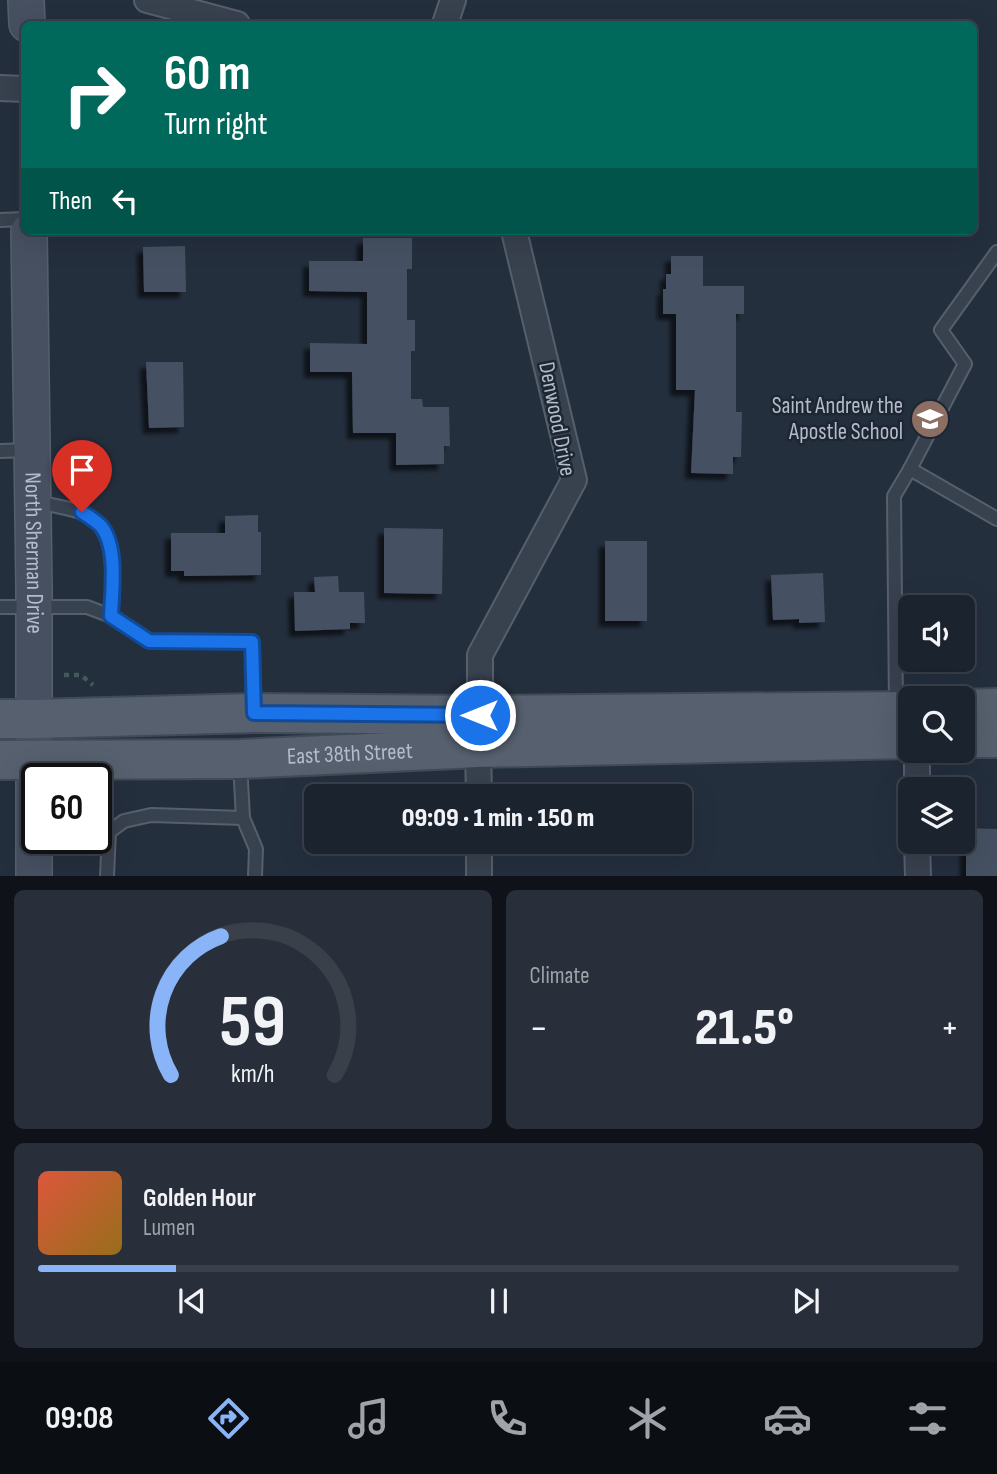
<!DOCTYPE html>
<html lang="en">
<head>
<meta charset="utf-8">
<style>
  :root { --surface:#1b232e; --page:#282f3a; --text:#f1f3f6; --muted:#a0a4aa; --line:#39404a; --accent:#8ab4f8 }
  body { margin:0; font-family:"Sofia Sans Condensed",sans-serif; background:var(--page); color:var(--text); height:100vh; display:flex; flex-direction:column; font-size:26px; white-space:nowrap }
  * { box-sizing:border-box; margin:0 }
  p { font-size:23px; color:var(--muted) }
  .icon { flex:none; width:38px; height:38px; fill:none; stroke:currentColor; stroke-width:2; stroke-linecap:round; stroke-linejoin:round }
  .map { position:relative; height:876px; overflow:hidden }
  .side { display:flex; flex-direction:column; gap:14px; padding:14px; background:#0f1319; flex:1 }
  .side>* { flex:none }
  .hud { position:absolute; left:21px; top:21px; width:956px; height:214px; border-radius:10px; box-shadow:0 7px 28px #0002,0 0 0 2px var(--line); background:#00695c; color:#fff; overflow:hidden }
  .buttons { position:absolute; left:898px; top:595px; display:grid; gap:14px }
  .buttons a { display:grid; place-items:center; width:77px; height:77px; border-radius:10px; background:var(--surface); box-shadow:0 7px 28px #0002,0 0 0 2px var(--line); font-size:35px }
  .speed { position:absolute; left:21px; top:763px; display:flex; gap:14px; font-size:35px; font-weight:700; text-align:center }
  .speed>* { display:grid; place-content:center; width:91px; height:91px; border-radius:50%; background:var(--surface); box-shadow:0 7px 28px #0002,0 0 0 2px var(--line); line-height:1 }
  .speed .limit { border:4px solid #111; border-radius:10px; background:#fff; color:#111 }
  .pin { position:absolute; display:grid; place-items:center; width:60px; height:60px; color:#fff; margin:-72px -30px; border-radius:50% 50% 50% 0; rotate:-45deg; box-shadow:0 0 7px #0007 }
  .pin .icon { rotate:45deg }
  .me { position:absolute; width:77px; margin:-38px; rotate:270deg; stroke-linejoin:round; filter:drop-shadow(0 0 5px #0008) }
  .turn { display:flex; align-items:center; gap:24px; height:147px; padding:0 28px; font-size:32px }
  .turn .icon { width:91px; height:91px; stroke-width:2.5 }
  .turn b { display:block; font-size:49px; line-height:60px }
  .then { display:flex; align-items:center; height:66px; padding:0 28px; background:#0003; gap:14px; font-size:26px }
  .big { font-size:52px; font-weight:800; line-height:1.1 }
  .side .tile { flex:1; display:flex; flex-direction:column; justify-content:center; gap:10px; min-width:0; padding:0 24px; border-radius:10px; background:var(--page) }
  .side .dial { align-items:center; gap:0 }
  .dial svg { height:182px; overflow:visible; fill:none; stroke:var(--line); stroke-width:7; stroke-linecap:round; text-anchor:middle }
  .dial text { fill:var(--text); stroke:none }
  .song { display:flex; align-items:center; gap:21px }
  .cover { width:84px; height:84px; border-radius:10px; background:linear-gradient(135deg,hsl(10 70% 55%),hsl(40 70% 35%)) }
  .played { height:7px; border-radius:4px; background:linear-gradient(90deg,var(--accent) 15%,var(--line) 15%) }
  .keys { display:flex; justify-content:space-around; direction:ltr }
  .heat { display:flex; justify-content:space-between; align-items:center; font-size:38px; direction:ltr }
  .side .tiles { flex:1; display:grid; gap:14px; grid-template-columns:1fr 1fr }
  .tile:last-child { grid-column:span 2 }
  .trip { position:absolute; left:304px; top:784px; width:388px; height:70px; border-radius:10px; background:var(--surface); box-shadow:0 7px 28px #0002,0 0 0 2px var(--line); font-weight:800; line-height:70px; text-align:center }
  .menu { display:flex; height:112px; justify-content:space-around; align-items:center; background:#0b0e12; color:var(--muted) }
  .menu .icon { width:49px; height:49px }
  .menu .on { color:var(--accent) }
  .menu b { font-size:32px; color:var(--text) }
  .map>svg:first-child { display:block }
  .building { fill:#455162; filter:url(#shadow) }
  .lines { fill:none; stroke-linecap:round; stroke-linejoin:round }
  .lane-casing { stroke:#565f6c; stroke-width:16 }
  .street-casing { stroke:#565f6c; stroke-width:28 }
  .secondary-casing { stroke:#565f6c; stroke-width:38 }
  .primary-casing { stroke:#414a57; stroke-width:42 }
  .path { stroke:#44595c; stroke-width:4.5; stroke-dasharray:5 5; stroke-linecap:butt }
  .lane { stroke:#38414e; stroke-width:12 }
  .street { stroke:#38414e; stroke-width:24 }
  .secondary { stroke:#465061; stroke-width:35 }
  .primary { stroke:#56606e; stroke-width:38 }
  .route-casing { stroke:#114b97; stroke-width:18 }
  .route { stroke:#1a73e8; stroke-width:12 }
  .labels { text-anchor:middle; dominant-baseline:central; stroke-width:5; stroke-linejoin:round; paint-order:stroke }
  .poi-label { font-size:23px; fill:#b4bcc9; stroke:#1d2633; text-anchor:end }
  .street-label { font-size:23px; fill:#b4bcc9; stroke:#1d2633 }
</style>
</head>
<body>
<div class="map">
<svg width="997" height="876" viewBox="0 0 997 876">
  <defs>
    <filter id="shadow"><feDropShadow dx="-6" dy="6" stdDeviation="2" flood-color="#0009"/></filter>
  </defs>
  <rect width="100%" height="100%" fill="#242f3e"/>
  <g class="building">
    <polygon points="363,238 412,238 412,269 407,269 407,320 415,320 415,351 411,351 411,399 422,399 423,407 449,407 450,446 444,446 444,464 396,465 396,433 353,433 352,372 310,372 310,343 367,344 367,292 309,291 309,261 363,261"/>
    <polygon points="185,246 186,292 144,292 143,247"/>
    <polygon points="671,256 703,256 703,286 744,286 744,314 736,314 736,412 742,412 741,457 733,457 733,474 691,473 695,390 676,390 676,314 663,314 663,289 666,289 666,274 671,274"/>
    <polygon points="146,362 183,362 184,427 149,428"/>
    <polygon points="258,515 258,532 261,532 261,575 184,576 184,571 171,571 171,533 225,533 225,516"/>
    <polygon points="384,528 443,529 442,594 384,593"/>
    <rect x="605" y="541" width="42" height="80"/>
    <polygon points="823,573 825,622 799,623 799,619 773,620 771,575"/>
    <polygon points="338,576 339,592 364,592 365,623 350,623 350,629 295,631 294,592 315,592 314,577"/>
    <polygon points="966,828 997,829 997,876 966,876"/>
  </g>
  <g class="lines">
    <defs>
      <g id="lane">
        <polyline points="0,220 24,219"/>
        <polyline points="0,451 31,450"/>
        <polyline points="910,469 997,519"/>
        <path d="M 36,502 C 51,505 66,507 80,512 C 121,526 112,581 111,616"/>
        <polyline points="0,607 87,607 111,616 149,641 252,642 253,709"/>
        <polyline points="896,707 894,496 910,469 965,364 941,330 997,252"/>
        <polyline points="240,763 243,818 256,849 255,876"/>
        <polyline points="107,876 109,832 124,821 151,815 243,818"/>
      </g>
      <g id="street">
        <polyline points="147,0 237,24"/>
        <polyline points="445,24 453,0"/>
        <polyline points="0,88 24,89"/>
        <polyline points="480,715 480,655 574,480 514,231"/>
        <polyline points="478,748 479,796"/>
        <polyline points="917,789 917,751"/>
        <polyline points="479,842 479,876"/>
        <polyline points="917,842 918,876"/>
      </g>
      <g id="secondary">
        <polyline points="26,0 27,24"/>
        <path id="s1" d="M 29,231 L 34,588 L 34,876"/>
      </g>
      <g id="primary">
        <polyline points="962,709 997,708"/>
        <polyline points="0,719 34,719 254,713 480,715 910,711"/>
        <polyline points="962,738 997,738"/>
        <path id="s2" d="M 0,760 L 240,759 L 478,748 L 910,739"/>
      </g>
    </defs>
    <use href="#lane" class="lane-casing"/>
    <use href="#street" class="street-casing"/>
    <use href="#secondary" class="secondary-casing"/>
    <use href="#primary" class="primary-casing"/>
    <polyline class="path" points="64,675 81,675 93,685"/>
    <use href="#lane" class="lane"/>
    <use href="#street" class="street"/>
    <use href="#secondary" class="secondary"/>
    <use href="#primary" class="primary"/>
  </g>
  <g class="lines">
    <defs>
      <path id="route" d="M 82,512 C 88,516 96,521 101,526 C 118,547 112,590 111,616 L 149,641 L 252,642 L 254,713 L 480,715"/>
    </defs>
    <use href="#route" class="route-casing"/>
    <use href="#route" class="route"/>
  </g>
  <defs>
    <symbol id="school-disc" viewBox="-11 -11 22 22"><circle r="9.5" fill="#8d6e63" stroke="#1d2633"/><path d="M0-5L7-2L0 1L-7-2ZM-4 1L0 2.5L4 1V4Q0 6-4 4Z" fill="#fff"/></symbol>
  </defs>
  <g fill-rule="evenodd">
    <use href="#school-disc" x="908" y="397" width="44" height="44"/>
  </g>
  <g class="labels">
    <g class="poi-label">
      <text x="903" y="406">Saint Andrew the<tspan x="903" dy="26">Apostle School</tspan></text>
    </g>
    <g class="street-label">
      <text transform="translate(557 419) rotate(79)">Denwood Drive</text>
      <text stroke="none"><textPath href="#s1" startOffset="322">North Sherman Drive</textPath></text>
      <text stroke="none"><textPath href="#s2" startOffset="350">East 38th Street</textPath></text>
    </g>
  </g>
</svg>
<div class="buttons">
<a><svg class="icon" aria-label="sound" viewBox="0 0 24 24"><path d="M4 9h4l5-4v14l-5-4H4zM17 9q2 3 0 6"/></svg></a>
<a><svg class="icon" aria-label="search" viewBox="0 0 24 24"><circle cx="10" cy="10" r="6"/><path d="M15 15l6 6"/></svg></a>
<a><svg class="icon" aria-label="layers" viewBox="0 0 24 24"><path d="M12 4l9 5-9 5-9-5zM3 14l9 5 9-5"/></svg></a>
</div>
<div class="speed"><div class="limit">60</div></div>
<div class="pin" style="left:82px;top:512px;background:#d93025"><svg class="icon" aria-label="arrive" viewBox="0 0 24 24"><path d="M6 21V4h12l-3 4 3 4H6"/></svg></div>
<svg class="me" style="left:480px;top:715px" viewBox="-20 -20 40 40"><circle r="17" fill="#1a73e8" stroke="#fff" stroke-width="3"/><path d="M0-11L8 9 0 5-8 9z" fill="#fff"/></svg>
<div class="trip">09:09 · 1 min · 150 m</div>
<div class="hud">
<div class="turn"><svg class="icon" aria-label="right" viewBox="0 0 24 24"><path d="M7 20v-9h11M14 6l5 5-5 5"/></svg><div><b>60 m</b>Turn right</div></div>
<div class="then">Then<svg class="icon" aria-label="left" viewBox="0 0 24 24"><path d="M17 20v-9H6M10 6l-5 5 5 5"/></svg></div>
</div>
</div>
<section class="side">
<div class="tiles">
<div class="tile dial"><svg viewBox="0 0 100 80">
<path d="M14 69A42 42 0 1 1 86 69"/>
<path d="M14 69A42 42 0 0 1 36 8" stroke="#8ab4f8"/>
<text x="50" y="56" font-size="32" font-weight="700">59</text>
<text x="50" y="72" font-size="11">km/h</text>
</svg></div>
<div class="tile"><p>Climate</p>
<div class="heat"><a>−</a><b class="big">21.5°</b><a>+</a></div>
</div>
<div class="tile">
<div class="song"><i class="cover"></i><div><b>Golden Hour</b><p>Lumen</p></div></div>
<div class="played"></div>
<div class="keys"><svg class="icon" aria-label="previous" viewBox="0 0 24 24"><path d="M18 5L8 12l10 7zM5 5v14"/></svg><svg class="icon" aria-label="pause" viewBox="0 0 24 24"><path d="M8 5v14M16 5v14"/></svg><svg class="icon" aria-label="next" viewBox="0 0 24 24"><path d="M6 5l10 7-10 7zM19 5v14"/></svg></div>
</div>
</div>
</section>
<nav class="menu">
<b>09:08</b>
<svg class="icon on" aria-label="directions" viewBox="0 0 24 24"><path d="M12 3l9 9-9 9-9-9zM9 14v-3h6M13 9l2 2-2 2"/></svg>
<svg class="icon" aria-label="music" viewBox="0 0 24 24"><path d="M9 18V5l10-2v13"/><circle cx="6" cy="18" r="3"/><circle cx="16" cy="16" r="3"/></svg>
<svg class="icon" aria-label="phone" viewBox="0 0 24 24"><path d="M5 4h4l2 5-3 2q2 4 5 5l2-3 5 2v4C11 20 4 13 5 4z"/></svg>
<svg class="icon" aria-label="climate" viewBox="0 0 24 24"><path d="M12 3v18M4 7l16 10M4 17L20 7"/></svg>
<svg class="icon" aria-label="car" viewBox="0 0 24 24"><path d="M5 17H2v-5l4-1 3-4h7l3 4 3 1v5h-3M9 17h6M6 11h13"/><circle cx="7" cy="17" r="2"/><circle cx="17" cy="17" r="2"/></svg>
<svg class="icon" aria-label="filters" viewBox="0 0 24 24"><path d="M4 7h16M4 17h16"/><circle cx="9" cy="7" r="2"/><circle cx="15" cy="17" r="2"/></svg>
</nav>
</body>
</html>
